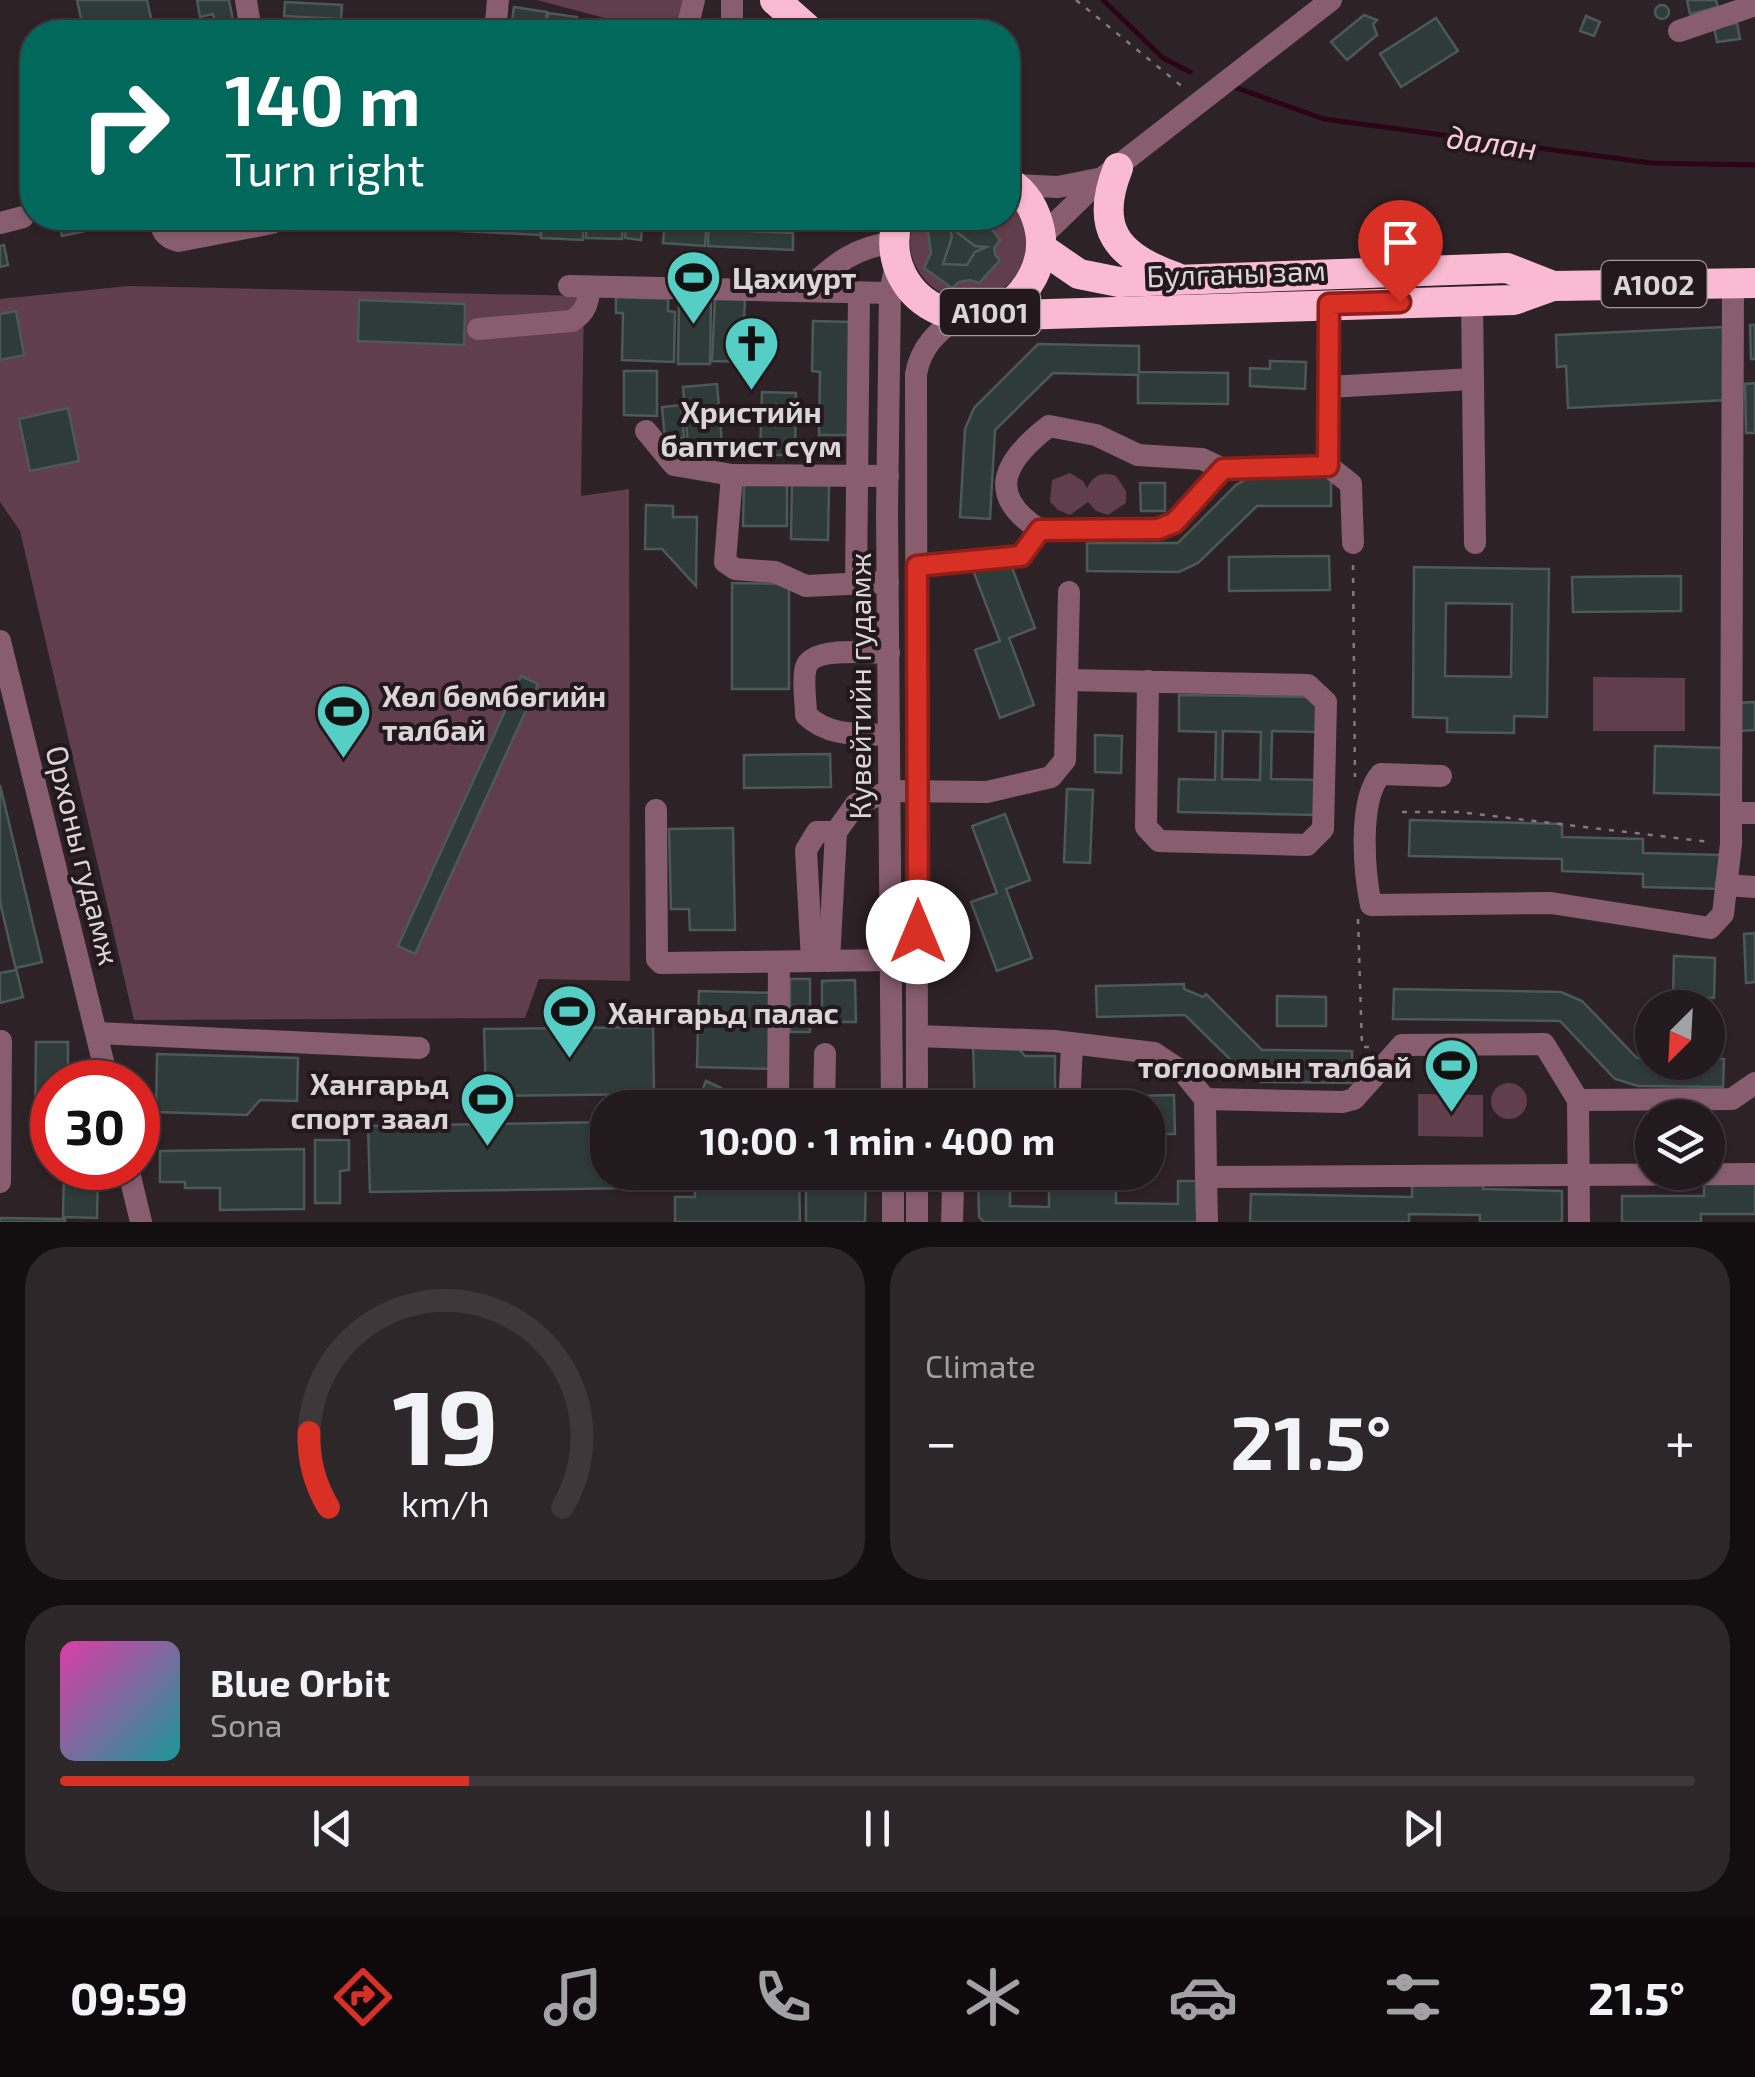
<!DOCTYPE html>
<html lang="en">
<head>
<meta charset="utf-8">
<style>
  :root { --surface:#221a1c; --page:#2e2729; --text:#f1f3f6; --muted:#a2a1a3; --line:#3f383b; --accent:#d93025 }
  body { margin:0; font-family:"Exo 2",sans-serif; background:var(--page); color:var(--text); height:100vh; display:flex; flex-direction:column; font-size:38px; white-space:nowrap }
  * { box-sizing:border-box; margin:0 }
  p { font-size:32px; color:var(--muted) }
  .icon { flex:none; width:55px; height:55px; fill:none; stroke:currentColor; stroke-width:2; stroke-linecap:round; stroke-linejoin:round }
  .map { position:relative; height:1222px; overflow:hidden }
  .drawer { display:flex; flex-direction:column; gap:25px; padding:25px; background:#130e0f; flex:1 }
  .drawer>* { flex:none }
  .hud { position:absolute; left:20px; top:20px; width:1000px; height:210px; border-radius:40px; box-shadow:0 2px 8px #0004,0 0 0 2px var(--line); background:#00695c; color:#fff; overflow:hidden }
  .needle { width:65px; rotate:204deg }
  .controls { position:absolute; left:1635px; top:990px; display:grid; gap:20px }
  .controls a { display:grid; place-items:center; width:90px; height:90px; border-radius:50%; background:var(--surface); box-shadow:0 2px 8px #0004,0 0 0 2px var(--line); font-size:50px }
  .speed { position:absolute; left:30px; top:1060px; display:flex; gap:20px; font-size:50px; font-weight:700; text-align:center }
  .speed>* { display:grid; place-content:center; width:130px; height:130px; border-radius:50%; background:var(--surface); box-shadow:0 2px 8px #0004,0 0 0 2px var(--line); line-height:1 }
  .speed .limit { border:15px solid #d22; background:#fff; color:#111 }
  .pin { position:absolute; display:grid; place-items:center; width:85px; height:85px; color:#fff; margin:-102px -42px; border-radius:50% 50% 50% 0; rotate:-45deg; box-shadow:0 0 10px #0007 }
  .pin .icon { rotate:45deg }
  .me { position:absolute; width:110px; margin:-55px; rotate:0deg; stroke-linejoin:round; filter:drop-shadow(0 0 8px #0008) }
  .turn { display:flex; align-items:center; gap:35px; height:210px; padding:0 40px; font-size:45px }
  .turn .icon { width:130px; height:130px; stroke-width:2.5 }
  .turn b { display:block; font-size:70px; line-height:85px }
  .big { font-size:75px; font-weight:700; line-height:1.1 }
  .drawer .tile { flex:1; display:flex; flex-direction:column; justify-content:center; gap:15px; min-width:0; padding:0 35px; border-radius:40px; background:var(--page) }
  .drawer .dial { align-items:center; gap:0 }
  .dial svg { height:260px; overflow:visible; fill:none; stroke:var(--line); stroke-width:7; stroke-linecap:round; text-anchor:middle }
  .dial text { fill:var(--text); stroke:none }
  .song { display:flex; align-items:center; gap:30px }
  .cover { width:120px; height:120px; border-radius:15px; background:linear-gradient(135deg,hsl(320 70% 55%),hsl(180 70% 35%)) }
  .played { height:10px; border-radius:5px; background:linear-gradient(90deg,var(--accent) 25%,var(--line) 25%) }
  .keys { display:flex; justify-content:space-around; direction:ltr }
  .heat { display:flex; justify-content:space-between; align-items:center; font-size:55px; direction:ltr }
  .drawer .tiles { flex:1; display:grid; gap:25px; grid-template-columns:1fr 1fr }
  .tile:last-child { grid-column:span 2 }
  .trip { position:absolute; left:590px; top:1090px; width:575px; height:100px; border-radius:40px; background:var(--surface); box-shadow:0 2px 8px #0004,0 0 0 2px var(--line); font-weight:700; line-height:100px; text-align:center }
  .menu { display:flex; height:160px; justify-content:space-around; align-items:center; background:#0e0a0b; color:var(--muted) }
  .menu .icon { width:70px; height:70px }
  .menu .current { color:var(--accent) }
  .menu b { font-size:45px; color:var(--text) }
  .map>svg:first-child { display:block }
  .green { fill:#603e4b }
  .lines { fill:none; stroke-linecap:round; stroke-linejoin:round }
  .stream { stroke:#2c0417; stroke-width:5 }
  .building { fill:#2e3b39; stroke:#4b5957; stroke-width:2.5; fill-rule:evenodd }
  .path { stroke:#837a7d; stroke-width:2.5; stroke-dasharray:5 8; stroke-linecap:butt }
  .minor { stroke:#885e6e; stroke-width:22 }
  .highway { stroke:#fabbd2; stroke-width:30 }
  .route-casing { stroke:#8d1f18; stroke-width:25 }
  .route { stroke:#d93025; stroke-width:18 }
  .labels { text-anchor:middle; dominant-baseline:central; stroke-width:8; stroke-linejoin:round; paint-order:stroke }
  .shield { fill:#23191c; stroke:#a49d9f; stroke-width:2.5 }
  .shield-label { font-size:28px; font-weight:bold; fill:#dcd5d7 }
  .street-label { font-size:30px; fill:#dcd5d7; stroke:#23191c }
  .poi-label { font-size:30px; font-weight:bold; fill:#dcd5d7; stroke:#23191c; text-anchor:start }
  .water-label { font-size:32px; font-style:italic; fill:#fac9da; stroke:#23191c }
</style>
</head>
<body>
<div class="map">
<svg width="1755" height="1222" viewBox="0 0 1755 1222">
  <rect width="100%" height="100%" fill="#2d2226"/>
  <g class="green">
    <polygon points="537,0 689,0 680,32 657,32"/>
    <path d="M 1008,197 C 1013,205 1022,214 1025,223 C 1048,287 954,331 918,270 C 908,254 908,235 915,218 L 1008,218 Z"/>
    <polygon points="128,286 584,296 581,496 629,489 630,981 539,979 525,1018 134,1020 20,531 0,502 0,299"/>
    <path d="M 1070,473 L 1083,481 L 1087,488 C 1093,476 1102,471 1116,476 L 1126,491 L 1126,503 L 1108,515 L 1096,511 L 1088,502 L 1070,515 L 1058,510 L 1050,502 L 1052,480 Z"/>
    <polygon points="1593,677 1685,678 1685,731 1593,731"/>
    <circle cx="1509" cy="1101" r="18"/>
    <polygon points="1418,1094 1483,1095 1483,1137 1418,1136"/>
  </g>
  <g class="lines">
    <g class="stream">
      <polyline points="1103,0 1163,58 1190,72"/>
      <polyline points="1234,87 1324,119 1651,163 1755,165"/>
    </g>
  </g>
  <g class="building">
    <polygon points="77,0 147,0 154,32 84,32"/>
    <polygon points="197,0 229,0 233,20 215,23 213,14 200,17"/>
    <polygon points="1687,0 1716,0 1718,7 1690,14"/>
    <polygon points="285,2 342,5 341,19 284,16"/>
    <circle cx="1662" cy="12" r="7"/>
    <polygon points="514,7 547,12 545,26 512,21"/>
    <polygon points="548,13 577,17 574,32 546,29"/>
    <polygon points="1364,15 1377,20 1373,24 1377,35 1347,60 1331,42"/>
    <polygon points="1586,16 1600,22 1594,36 1580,31"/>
    <polygon points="1436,18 1458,51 1401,87 1380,54"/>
    <polygon points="577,19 597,23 595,32 575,32"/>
    <polygon points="210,22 212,32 158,32 157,30"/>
    <polygon points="288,22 291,32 273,32 272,26"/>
    <polygon points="598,22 644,28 643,32 596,32"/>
    <polygon points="1737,23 1740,39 1717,42 1714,27"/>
    <polygon points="58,218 116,218 117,224 62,236"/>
    <polygon points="328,218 438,218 438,230 328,228"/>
    <polygon points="442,218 541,220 540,235 442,230"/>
    <polygon points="587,218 623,220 622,239 586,238"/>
    <polygon points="627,218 643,218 641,240 625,238"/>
    <polygon points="665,218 707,218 705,246 663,243"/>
    <polygon points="709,218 728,218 727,230 793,233 793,250 708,246"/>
    <polygon points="941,218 983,218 1000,240 994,248 995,255 1000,260 979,283 970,280 959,282 952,288 924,268 931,253 927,224"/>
    <polygon points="542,219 584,221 583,240 541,238"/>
    <polygon points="949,226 975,246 986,247 975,252 967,265 943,264 952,237"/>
    <polygon points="4,245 8,265 0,267 0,246"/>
    <polygon points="616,297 668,299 668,311 675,312 674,362 622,360 623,313 616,313"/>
    <polygon points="715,298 745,299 742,362 712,361"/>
    <polygon points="679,299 711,299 710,364 678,364"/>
    <polygon points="359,300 465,304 464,345 358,341"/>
    <polygon points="16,311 24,355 0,360 0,314"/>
    <polygon points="813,321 852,322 849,435 819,435 820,372 812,371"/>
    <polygon points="1750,325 1755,325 1755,359 1751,359"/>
    <polygon points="1723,327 1727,400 1568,408 1566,366 1557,367 1556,335"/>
    <polygon points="1038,344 1139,346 1139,372 1228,373 1228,404 1138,403 1138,375 1053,373 995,430 990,519 960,517 965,429 974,408"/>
    <polygon points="1270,361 1306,362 1305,389 1250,386 1250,368 1270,369"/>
    <polygon points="624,371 657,371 657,416 624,415"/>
    <polygon points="1755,383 1755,433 1746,433 1745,384"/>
    <polygon points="717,384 723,455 689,458 683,387"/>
    <polygon points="762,392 796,393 795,455 760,455"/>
    <polygon points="681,405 684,438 665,439 662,407"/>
    <polygon points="68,408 79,461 30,471 19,419"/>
    <polygon points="1256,474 1331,475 1331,506 1257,506 1198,563 1179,572 1087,571 1087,543 1178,543 1236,485"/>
    <polygon points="744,481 787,482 787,526 743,526"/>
    <polygon points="792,482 829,483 828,540 791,539"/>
    <polygon points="1140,483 1165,483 1165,511 1141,511"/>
    <polygon points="646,505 673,506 673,517 697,517 696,586 662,549 645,549"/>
    <polygon points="1329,556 1330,590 1229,591 1229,557"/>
    <polygon points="1008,557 1035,628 1009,638 1034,705 1000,718 975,650 1000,641 973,570"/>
    <path d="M 1414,567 L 1549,569 L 1547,717 L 1514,716 L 1514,733 L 1447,732 L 1447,718 L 1413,717 ZM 1446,603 L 1512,604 L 1511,677 L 1445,676 Z"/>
    <polygon points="1681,576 1681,611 1573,612 1572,577"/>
    <polygon points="732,583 789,584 789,689 732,689"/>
    <polygon points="521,676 538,684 415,954 398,946"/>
    <path d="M 1179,695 L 1317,697 L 1316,732 L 1272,731 L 1271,779 L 1316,780 L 1316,815 L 1178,812 L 1179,779 L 1215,780 L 1216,732 L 1179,731 ZM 1223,731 L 1261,732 L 1260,780 L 1222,779 Z"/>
    <polygon points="1755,702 1755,730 1738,731 1736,703"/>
    <polygon points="1095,735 1122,736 1121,773 1095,772"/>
    <polygon points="1655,746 1729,748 1728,795 1654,793"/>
    <polygon points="830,754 831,787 744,788 744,755"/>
    <polygon points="0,785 42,962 16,968 23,997 0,1003 0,973 16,970 0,902"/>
    <polygon points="1067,789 1093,790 1090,863 1064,862"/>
    <polygon points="1005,814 1030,880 1006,889 1032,958 997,971 971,902 997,893 972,826"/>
    <polygon points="1410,820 1562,824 1562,837 1643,839 1643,853 1722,855 1722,889 1643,887 1643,874 1562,871 1562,859 1409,856"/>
    <polygon points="733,828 735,930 690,930 689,909 671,909 669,829"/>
    <polygon points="1755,933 1755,982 1746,983 1744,934"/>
    <polygon points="1674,956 1715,958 1714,998 1673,996"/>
    <rect x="790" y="979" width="20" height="53"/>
    <polygon points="855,980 856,1022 822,1022 822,981"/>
    <polygon points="1184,984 1184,989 1203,997 1206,994 1262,1050 1352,1051 1352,1083 1261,1082 1261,1073 1245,1066 1241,1070 1185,1015 1097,1017 1096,986"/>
    <polygon points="1394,989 1561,992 1582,1001 1637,1058 1652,1059 1652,1062 1708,1062 1708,1059 1724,1059 1723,1087 1638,1086 1615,1079 1560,1021 1393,1019"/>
    <polygon points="699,991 777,993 775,1069 697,1067"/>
    <polygon points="1277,996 1326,997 1326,1026 1277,1026"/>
    <polygon points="653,1027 654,1094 486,1096 484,1029"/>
    <polygon points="36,1042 68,1042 68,1082 52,1082 52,1133 35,1132"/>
    <polygon points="1015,1044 1025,1056 1055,1056 1055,1094 1020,1094 1020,1108 975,1108 973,1045"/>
    <polygon points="157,1054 298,1058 297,1101 260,1100 247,1115 156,1112"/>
    <polygon points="706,1081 721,1088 713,1108 695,1108"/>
    <polygon points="1174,1095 1175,1134 1148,1134 1148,1108 1133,1108 1133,1096"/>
    <polygon points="608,1122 608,1172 634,1172 634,1188 370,1192 368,1126"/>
    <polygon points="315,1140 349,1140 349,1170 340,1171 340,1203 315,1203"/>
    <polygon points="304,1149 304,1209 220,1210 220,1188 185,1188 185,1182 160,1182 160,1151"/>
    <polygon points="64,1168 98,1168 97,1218 65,1217 65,1222 0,1222 0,1218 63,1219"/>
    <polygon points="694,1172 799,1172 800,1222 675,1222 675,1197 695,1197"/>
    <polygon points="806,1172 866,1172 865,1222 806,1222"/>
    <polygon points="978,1172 1010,1172 1010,1206 1049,1207 1049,1188 1086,1188 1086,1172 1116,1172 1116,1203 1178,1204 1178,1181 1204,1181 1204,1222 984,1222 979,1217"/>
    <polygon points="1412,1179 1483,1180 1483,1189 1562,1191 1562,1222 1480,1222 1480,1215 1409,1214 1409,1222 1250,1222 1251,1194 1412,1197"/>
    <polygon points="1704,1181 1755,1181 1755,1214 1701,1214 1701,1222 1622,1222 1622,1196 1704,1196"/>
  </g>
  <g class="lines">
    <g class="path">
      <polyline points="1076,0 1184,88"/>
      <polyline points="1353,565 1355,777"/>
      <polyline points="1402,812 1459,812 1710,842"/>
      <polyline points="1358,919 1362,1047 1372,1047"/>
    </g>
    <g class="minor">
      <polyline points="246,0 251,32"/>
      <polyline points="498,0 496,22 502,30 514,32"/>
      <polyline points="732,0 732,32"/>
      <polyline points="1679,31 1755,5"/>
      <polyline points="686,32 694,0"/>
      <polyline points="1014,185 1058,187 1098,179"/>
      <path d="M 159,218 C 162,231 164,237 178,241 L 272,223 L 280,218"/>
      <polyline points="0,223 23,217"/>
      <polyline points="1041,237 1101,179 1331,0"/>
      <polyline points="1733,284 1731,813 1755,813"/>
      <polyline points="569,286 890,293"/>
      <path d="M 808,289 C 834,264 857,246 893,243"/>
      <polyline points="1472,301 1475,543"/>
      <path d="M 478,329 L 572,321 C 586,312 588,303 590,287"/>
      <polyline points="1328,387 1473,379"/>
      <polyline points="646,431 674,465 732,475"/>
      <polyline points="1328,466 1351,484 1353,543"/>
      <polyline points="888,476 732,475 725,562 735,569 775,572 806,586 888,582"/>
      <polyline points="1040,530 1158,529 1174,523 1223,469"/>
      <path d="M 917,566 L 1021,556 L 1040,530 C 984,494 1005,460 1049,426 L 1096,435 L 1138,455 L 1202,459 L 1223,469 L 1328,466 L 1329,303"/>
      <polyline points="856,583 859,293"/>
      <polyline points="0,641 108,1082"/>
      <path d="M 889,653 C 870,653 813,646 806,667 C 802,680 806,701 806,715 C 829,737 859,734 889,735"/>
      <polyline points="1067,680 1308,685 1326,702 1323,829 1307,845 1159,841 1146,827 1148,681"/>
      <path d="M 1441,776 L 1381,774 C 1358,799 1364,872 1371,905 L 1551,903 L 1710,928 L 1723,914 L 1731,844 L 1731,813"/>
      <polyline points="656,810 657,959 661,963 891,960"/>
      <polyline points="1726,885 1755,887"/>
      <polyline points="812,961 806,850 817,832 836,832"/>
      <polyline points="829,961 836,832 856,804 890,791 987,792 1051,777 1065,760 1069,592"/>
      <polyline points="97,1033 419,1048"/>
      <polyline points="917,1036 1054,1041 1154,1053 1184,1073 1205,1099 1206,1177"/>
      <polyline points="1205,1099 1343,1102 1354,1099 1402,1045 1544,1044 1578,1100"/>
      <polyline points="778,1108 779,962"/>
      <polyline points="824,1108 825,1054"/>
      <polyline points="892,1108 887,513 890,293 896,264"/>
      <path d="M 917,1108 L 916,374 C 921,346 937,333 958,316"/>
      <polyline points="1069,1108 1072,1045"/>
      <polyline points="128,1168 141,1222"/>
      <polyline points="893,1172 893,1222"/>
      <polyline points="917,1175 949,1183 953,1188 952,1222"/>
      <polyline points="0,1182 1,1041"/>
      <polyline points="917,1222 917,1172"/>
      <polyline points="1207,1222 1206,1177 1755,1174"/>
      <polyline points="1579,1222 1578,1100 1732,1099 1755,1083"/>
    </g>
    <g class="highway">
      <polyline points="775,0 811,32"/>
      <path d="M 1118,168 C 1094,228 1116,256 1175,277"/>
      <path d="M 898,218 C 872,306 991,357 1033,276 C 1040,262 1043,247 1040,231 C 1036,211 1026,192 1008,182"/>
      <polyline points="1041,248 1079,274 1119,282 1507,268 1553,286"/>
      <polyline points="979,316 1514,300 1553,286 1755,283"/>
    </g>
  </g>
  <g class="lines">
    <defs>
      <polyline id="route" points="918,932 917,566 1021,556 1040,530 1158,529 1174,523 1223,469 1328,466 1329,304 1400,302"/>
    </defs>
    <use href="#route" class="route-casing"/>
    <use href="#route" class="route"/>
  </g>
  <defs>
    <symbol id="stadium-pin" viewBox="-11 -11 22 30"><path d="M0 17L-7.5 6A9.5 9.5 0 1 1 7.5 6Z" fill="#55cec5" stroke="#23191c"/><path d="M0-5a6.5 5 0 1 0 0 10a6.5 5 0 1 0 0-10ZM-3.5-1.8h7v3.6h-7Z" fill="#111"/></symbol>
    <symbol id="church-pin" viewBox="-11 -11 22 30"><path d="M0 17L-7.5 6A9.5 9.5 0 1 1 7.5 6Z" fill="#55cec5" stroke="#23191c"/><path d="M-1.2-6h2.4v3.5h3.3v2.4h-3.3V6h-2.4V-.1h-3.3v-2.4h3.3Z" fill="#111"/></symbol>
  </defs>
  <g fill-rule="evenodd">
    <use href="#stadium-pin" x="662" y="246" width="63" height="86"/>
    <use href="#church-pin" x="720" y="312" width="63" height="86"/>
    <use href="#stadium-pin" x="312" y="680" width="63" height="86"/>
    <use href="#stadium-pin" x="538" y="980" width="63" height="86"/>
    <use href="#stadium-pin" x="1420" y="1034" width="63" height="86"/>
    <use href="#stadium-pin" x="456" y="1068" width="63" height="86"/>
  </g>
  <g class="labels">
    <g class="shield">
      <rect x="1601.5" y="261" width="105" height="46" rx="8"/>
      <rect x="940" y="289" width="100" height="46" rx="8"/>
    </g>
    <g class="shield-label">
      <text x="1654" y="284">A1002</text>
      <text x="990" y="312">A1001</text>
    </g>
    <g class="street-label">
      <text transform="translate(1236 272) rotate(-2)">Булганы зам</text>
      <text transform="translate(859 686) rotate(-90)">Кувейтийн гудамж</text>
      <text transform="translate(84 855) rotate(76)">Орхоны гудамж</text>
    </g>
    <g class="poi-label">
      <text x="732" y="277">Цахиурт</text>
      <text x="751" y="411" text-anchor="middle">Христийн<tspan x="751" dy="34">баптист сүм</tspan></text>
      <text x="382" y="695">Хөл бөмбөгийн<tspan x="382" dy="34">талбай</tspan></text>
      <text x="608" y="1012">Хангарьд палас</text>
      <text x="1412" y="1066" text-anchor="end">тоглоомын талбай</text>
      <text x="449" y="1083" text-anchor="end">Хангарьд<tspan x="449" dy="34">спорт заал</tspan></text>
    </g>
    <g class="water-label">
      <text transform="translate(1492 141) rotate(8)">далан</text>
    </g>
  </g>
</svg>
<div class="controls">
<a><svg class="needle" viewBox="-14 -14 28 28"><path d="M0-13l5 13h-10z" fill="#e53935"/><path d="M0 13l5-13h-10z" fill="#a2a1a3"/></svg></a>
<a><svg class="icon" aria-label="layers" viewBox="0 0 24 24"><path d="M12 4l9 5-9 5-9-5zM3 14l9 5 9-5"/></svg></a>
</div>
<div class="speed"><div class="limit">30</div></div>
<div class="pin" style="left:1400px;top:302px;background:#d93025"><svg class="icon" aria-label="arrive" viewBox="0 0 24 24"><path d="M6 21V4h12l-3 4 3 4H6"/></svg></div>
<svg class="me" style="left:918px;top:932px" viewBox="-20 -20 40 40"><circle r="19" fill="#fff"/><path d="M0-13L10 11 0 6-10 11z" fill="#d93025"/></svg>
<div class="trip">10:00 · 1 min · 400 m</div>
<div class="hud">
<div class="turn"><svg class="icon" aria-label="right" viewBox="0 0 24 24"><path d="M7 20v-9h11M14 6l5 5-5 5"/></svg><div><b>140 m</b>Turn right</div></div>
</div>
</div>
<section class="drawer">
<div class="tiles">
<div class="tile dial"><svg viewBox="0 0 100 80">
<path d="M14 69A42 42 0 1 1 86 69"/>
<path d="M14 69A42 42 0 0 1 8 46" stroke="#d93025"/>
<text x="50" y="56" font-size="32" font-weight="700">19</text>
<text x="50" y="72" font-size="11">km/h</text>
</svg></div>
<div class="tile"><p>Climate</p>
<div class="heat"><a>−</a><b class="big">21.5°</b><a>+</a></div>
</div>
<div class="tile">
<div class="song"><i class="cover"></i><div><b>Blue Orbit</b><p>Sona</p></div></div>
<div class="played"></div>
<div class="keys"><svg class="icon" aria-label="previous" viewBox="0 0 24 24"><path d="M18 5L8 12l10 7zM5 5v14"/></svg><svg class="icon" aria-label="pause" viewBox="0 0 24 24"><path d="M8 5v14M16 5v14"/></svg><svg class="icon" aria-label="next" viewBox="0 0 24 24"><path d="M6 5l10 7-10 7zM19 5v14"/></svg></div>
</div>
</div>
</section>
<nav class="menu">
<b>09:59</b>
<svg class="icon current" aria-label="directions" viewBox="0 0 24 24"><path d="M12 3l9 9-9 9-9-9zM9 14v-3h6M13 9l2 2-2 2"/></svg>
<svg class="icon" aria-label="music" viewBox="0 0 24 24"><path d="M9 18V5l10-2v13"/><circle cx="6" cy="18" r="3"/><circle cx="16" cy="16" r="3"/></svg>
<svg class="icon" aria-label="phone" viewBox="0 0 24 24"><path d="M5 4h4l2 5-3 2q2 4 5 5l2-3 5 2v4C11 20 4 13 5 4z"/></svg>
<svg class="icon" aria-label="climate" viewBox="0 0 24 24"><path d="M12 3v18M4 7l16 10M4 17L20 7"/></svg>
<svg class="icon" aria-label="car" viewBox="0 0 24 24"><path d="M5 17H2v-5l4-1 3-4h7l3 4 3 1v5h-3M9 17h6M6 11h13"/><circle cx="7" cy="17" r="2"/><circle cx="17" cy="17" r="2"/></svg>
<svg class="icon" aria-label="filters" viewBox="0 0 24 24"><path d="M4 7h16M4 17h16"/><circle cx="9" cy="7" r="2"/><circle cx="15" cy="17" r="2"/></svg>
<b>21.5°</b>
</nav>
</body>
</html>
